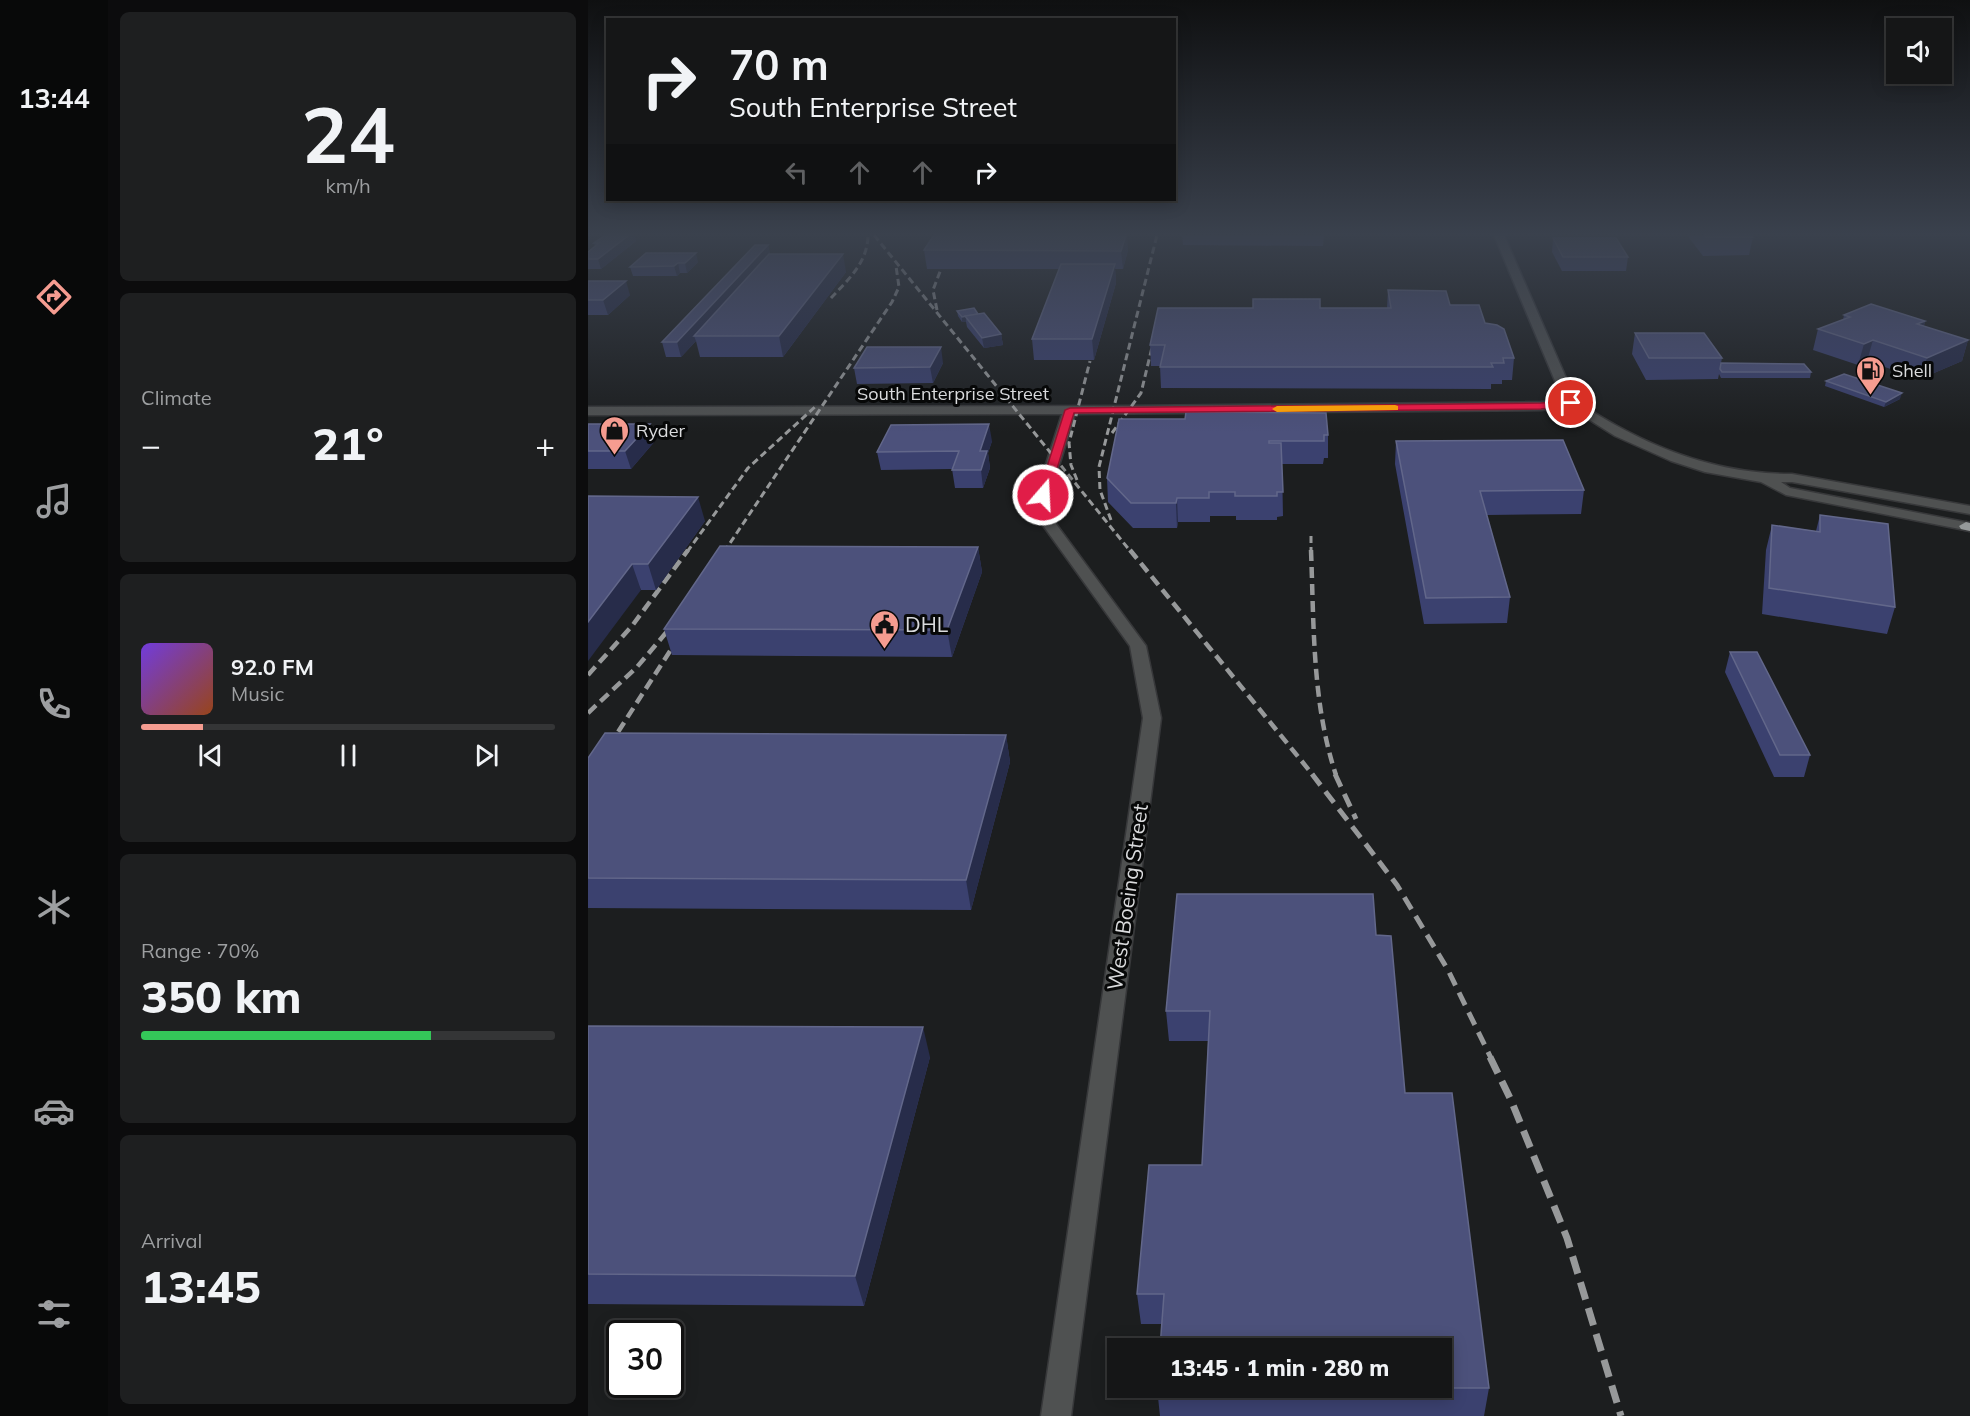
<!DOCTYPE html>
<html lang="en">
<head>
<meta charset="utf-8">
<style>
  :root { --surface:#151617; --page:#1e1f20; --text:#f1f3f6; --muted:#9d9fa1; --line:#343536; --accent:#f59c90 }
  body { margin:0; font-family:Mulish,sans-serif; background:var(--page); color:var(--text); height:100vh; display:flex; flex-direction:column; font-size:22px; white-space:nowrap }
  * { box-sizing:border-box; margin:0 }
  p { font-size:20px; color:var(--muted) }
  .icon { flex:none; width:33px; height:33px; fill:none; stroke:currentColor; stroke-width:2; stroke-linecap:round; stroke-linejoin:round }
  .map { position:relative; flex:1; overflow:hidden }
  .details { display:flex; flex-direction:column; gap:12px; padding:12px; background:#0c0c0d; width:480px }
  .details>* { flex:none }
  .top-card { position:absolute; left:18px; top:18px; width:570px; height:183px; border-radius:0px; box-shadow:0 3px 15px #0003,0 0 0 2px var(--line); background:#151617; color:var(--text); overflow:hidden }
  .tools { position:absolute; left:1298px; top:18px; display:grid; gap:12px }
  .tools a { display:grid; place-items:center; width:66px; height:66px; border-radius:0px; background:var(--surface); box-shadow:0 3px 15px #0003,0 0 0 2px var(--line); font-size:30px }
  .speed { position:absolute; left:18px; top:1320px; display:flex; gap:12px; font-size:30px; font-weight:700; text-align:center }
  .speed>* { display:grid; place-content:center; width:78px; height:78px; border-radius:50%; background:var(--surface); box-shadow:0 3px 15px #0003,0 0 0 2px var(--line); line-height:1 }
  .speed .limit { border:3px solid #111; border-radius:9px; background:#fff; color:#111 }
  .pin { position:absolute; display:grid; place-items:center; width:51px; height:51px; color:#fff; margin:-26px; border:3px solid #fff; border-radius:50%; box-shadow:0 2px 6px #0007 }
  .me { position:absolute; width:66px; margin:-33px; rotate:19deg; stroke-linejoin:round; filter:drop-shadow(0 0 4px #0008) }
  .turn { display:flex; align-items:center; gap:21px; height:126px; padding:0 24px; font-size:27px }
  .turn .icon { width:78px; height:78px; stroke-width:2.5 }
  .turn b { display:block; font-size:42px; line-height:51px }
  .lanes { display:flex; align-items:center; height:57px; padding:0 24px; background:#0003; justify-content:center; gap:30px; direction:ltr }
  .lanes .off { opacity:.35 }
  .big { font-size:45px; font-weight:800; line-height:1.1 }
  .details .card { flex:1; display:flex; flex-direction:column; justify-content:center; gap:9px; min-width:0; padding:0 21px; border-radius:9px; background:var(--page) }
  .details .dial { align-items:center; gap:0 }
  .dial b { font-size:78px; line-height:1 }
  .song { display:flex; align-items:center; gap:18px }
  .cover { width:72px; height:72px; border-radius:9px; background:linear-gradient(135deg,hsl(260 70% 55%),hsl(20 70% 35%)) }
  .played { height:6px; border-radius:3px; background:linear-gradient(90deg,var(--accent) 15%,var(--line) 15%) }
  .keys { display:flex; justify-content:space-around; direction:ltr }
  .heat { display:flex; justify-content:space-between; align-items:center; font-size:33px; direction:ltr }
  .charge { height:9px; border-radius:4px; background:linear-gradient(90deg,#34c759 70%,var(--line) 0) }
  .trip { position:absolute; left:519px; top:1338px; width:345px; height:60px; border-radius:0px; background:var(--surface); box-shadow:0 3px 15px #0003,0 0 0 2px var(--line); font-weight:800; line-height:60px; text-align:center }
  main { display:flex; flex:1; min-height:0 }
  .menu { display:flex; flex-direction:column; width:108px; justify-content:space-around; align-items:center; background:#080909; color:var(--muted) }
  .menu .icon { width:42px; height:42px }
  .menu .selected { color:var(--accent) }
  .menu b { font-size:27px; color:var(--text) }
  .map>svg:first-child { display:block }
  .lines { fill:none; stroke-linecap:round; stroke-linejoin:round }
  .minor-casing { stroke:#37383a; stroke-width:3 }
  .highway-casing { stroke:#37383a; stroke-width:3 }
  .minor { fill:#4f5151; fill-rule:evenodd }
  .highway { fill:#95999a; fill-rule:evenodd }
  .rail-far3 { stroke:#97999a; stroke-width:3; stroke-dasharray:7 4; stroke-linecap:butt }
  .rail-far2 { stroke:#97999a; stroke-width:4.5; stroke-dasharray:11 6; stroke-linecap:butt }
  .rail-far1 { stroke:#97999a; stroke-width:5; stroke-dasharray:14 8; stroke-linecap:butt }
  .rail { stroke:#97999a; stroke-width:7; stroke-dasharray:18 9; stroke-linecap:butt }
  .wall { fill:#3b416f }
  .shaded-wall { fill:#272c4a }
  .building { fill:#4c517b; stroke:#62678a; stroke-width:1.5 }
  .route { fill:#e11d48; stroke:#92132f; stroke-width:1.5 }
  .slow { fill:#f59e0b }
  .labels { text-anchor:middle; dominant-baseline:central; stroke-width:6; stroke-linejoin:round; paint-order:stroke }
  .far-poi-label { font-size:18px; fill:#dadbdd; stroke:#070808; text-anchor:start }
  .far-street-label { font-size:18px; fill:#dadbdd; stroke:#070808 }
  .poi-label { font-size:21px; fill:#dadbdd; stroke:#070808; text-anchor:start }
  .street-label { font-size:21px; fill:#dadbdd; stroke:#070808 }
</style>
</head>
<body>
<main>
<nav class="menu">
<b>13:44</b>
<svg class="icon selected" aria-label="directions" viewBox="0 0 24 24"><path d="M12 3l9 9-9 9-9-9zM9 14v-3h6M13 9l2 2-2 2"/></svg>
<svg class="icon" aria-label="music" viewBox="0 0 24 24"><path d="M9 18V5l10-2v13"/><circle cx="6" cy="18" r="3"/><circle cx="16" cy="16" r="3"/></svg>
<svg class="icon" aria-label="phone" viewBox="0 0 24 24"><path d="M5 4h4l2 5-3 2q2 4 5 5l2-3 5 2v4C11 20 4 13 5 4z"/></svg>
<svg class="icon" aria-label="climate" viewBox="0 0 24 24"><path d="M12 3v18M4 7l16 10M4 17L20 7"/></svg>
<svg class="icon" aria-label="car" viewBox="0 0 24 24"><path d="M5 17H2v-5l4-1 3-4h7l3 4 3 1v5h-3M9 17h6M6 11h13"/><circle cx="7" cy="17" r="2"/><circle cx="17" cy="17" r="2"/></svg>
<svg class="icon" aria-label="filters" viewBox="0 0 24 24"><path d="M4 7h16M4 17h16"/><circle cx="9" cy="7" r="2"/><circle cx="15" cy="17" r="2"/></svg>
</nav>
<section class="details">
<div class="card dial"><b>24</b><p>km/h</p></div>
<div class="card"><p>Climate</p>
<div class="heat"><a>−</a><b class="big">21°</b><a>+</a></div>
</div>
<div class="card">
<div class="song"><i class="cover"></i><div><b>92.0 FM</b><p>Music</p></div></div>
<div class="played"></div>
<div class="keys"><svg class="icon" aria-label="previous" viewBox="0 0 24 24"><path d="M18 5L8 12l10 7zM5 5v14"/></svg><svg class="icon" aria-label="pause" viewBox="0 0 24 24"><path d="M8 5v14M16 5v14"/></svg><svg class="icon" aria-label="next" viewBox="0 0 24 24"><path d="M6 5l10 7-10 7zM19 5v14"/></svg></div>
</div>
<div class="card"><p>Range · 70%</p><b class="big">350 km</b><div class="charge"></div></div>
<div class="card"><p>Arrival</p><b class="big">13:45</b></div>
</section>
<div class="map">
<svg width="1382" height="1416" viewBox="0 0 1382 1416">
  <rect width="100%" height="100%" fill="#1c1e1f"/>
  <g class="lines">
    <defs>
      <path id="minor" d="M 906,235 L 916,235 L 988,401 C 1054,445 1124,474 1204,474 L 1382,506 L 1382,514 L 1204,482 L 1193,482 L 1202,488 L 1382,523 L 1382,531 L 1198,495 L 1173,482 L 1117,472 L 1083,461 L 1027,436 L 981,407 L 953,410 L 487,414 L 462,495 L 468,524 L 558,646 L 573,718 L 483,1416 L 453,1416 L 555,718 L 542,646 L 454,524 L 448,495 L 474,414 L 0,415 L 0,407 L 541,406 L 953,402 L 975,400 Z"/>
      <polygon id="highway" points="1378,522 1382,523 1382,531 1373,529 1371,526"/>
    </defs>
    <use href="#minor" class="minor-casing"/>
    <use href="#highway" class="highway-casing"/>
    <use href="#minor" class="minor"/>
    <use href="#highway" class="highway"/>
    <g class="rail-far3">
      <polyline points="286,235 543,552"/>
      <path d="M 243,298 C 260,280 280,262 280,235"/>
      <polyline points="349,310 345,290 353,269"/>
      <polyline points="524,433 553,393 566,339"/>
      <polyline points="489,480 483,465 481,443 502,361"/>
      <polyline points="523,520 512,490 511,467 569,235"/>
      <polyline points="723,536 723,552"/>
      <polyline points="99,552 160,468 228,406"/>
      <polyline points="136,552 304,302 311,287 308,266"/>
    </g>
    <g class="rail-far2">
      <polyline points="542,550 725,775"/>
      <path d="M 723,550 C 726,626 724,703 748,775"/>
      <polyline points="131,559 137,550"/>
      <polyline points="0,675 44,626 100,550"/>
      <polyline points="0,713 49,667 88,621"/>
      <polyline points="21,746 91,637"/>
    </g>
    <g class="rail-far1">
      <polyline points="724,774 809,885 860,970 903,1058"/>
      <polyline points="747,774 768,819"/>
    </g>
    <polyline class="rail" points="902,1057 923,1100 979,1238 1033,1416"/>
  </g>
  <g class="wall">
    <polygon points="17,235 46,235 48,241 13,269 0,269 0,252 7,247 6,243"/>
    <polygon points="594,235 736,235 735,246 595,245"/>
    <polygon points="1099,235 1163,235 1165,237 1161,255 1115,256"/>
    <polygon points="965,238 1040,257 1038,271 974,271 964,252"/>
    <polygon points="180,245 182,254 258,272 195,357 112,357 108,341 93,357 78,357 74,342"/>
    <polygon points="336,250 540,250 535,269 527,269 528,283 506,360 446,360 444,339 471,269 339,269"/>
    <polygon points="110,262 99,273 92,273 89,276 45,276 42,267"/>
    <polygon points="0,281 42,295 20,315 0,315"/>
    <polygon points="800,290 862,305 897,323 926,358 924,380 914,380 914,384 903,384 903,389 573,388 572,366 563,366 562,345 732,308 799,308"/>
    <polygon points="369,311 390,314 413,334 415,345 396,348 379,327 378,322 374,322 370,316"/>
    <polygon points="1256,315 1337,321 1336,326 1380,340 1374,361 1332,379 1279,361 1270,365 1225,350 1230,329 1255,320"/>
    <polygon points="1047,333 1134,358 1133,363 1223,372 1222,378 1133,378 1131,374 1130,379 1058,380 1044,354"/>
    <polygon points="355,363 345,383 269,384 266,368"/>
    <polygon points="1238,381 1312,399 1296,407 1237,386"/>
    <polygon points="531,419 740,435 740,458 736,458 735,464 694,464 695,516 689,517 689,520 648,520 648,516 622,516 622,522 590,522 589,528 545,528 520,502 519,478"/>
    <polygon points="0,424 62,424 67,441 43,469 0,469"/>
    <polygon points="404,441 400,453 402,468 395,488 367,488 364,469 293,470 289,452"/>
    <polygon points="808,441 996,490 993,514 899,515 922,597 919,623 836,624 807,464"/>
    <polygon points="0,496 117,521 68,590 53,590"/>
    <polygon points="1232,515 1307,607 1299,634 1174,614 1178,550 1184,525 1228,531"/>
    <polygon points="390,547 394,572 364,657 84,655 76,629"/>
    <polygon points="1142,652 1222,755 1216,777 1186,777 1137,672"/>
    <polygon points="418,735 422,762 383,910 0,908 0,758"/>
    <polygon points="788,935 817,1093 901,1388 896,1416 572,1416 569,1388 574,1324 553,1324 549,1294 614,1165 620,1041 581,1041 578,1011"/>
    <polygon points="0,1026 342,1057 276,1306 0,1304"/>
  </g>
  <g class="shaded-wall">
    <polygon points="41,235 46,235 48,241 13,269 10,259"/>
    <polygon points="538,235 539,235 540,250 535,269 533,251"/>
    <polygon points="180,245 183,259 106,336 108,341 93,357 89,342"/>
    <polygon points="108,253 110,262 99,273 97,263"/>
    <polygon points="255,254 258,272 195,357 191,336"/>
    <polygon points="90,263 92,273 89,276 86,266"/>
    <polygon points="527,264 528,283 506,360 504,339"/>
    <polygon points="38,281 42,295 20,315 15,300"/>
    <rect x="374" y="317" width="4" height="5"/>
    <polygon points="1337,321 1331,341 1329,324"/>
    <polygon points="413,334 415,345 396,348 394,338"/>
    <polygon points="1285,340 1279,361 1270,365 1276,344"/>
    <polygon points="1380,340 1374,361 1332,379 1339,358"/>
    <polygon points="353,347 355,363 345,383 342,367"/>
    <polygon points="1314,393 1312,399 1296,407 1298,402"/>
    <polygon points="62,424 67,441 43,469 37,451"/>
    <polygon points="401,424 404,441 400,453 402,468 395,488 393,470 392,451"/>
    <polygon points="110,497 117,521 68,590 60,564"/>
    <polygon points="589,498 590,522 589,528 588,503"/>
    <polygon points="390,547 394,572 364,657 359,630"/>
    <polygon points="44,564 53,590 0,661 0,622"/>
    <polygon points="418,735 422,762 383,910 378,880"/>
    <polygon points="335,1027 342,1057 276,1306 267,1276"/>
  </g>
  <g class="building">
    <polygon points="17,235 41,235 10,259 0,259 0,252 11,243 6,243"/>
    <polygon points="346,235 538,235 533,251 336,250"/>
    <polygon points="1117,235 1163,235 1165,237 1118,237"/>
    <polygon points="965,238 1028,238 1040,257 975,257"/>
    <polygon points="167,245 180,245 89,342 74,342"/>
    <polygon points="58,253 108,253 97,263 90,263 86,266 42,267"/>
    <polygon points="181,254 255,254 191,336 106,336"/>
    <polygon points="473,264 527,264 504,339 444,339"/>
    <polygon points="0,281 38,281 15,300 0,300"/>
    <polygon points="800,290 858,291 862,305 891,305 897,323 909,325 916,329 926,358 915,358 916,363 903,363 905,367 572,367 577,345 562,345 570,308 665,308 665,299 732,299 732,308 803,308"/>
    <polygon points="1283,304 1337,321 1329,324 1380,340 1339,358 1285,340 1276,344 1230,329 1262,317 1256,315"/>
    <polygon points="386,308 390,314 374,317 369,311"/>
    <polygon points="396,313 413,334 394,338 377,316"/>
    <polygon points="1047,333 1116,333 1134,358 1061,358"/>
    <polygon points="279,347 353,347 342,367 266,368"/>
    <polygon points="1133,363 1216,364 1223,372 1134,372 1132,369"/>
    <polygon points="1256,374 1314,393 1298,402 1238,381"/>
    <polygon points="598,412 738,413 740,435 736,435 736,441 681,441 681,443 693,443 695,492 689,492 689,496 647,496 647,492 621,492 621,498 589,498 588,503 543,503 519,478 531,419 597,419"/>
    <polygon points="0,424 62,424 37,451 0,451"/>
    <polygon points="401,424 392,451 399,451 393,470 364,470 371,451 289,452 303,425"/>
    <polygon points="975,440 996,490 892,491 922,597 838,598 808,441"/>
    <polygon points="0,496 110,497 60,564 44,564 0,622"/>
    <polygon points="1232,515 1300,524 1307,607 1181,588 1184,525 1232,532"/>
    <polygon points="132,546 390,547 359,630 76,629"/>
    <polygon points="1142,652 1169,652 1222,755 1192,755"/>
    <polygon points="17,733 418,735 378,880 0,878 0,758"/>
    <polygon points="589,894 785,894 788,935 803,936 817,1093 864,1093 901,1388 569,1388 854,1388 854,1348 572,1348 576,1294 549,1294 561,1165 614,1165 622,1011 578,1011"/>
    <polygon points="0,1026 335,1027 267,1276 0,1274"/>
  </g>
  <linearGradient id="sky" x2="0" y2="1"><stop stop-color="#0f1011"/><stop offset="0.54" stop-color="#3a414d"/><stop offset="1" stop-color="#3a414d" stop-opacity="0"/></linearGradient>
  <rect width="1382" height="433" fill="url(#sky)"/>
  <polygon class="route" points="983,401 986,401 986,405 953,409 486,413 461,495 455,498 450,495 477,410 482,408 953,403"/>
  <polygon class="slow" points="807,405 810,406 810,410 689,412 684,409 689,406"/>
  <defs>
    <symbol id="fuel-pin" viewBox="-11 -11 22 30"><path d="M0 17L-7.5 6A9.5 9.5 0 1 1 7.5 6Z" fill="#f59c90" stroke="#070808"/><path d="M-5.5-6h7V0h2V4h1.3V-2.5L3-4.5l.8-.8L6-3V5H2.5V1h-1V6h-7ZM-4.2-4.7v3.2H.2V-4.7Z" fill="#111"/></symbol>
    <symbol id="shop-pin" viewBox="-11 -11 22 30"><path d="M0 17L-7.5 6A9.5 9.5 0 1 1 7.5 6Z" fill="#f59c90" stroke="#070808"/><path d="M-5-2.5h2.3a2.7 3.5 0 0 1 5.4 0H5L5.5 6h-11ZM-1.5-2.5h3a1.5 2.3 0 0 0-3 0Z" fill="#111"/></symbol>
    <symbol id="civic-pin" viewBox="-11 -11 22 30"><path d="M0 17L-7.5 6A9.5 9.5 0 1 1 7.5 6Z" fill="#f59c90" stroke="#070808"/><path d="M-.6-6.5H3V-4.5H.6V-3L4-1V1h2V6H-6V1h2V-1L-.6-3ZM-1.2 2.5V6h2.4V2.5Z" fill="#111"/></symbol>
  </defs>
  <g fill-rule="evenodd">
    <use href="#fuel-pin" x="1266" y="354" width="33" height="45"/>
    <use href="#shop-pin" x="10" y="414" width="33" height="45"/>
    <use href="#civic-pin" x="280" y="608" width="33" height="45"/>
  </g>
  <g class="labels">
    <g class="far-poi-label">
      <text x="1304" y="370">Shell</text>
      <text x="48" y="430">Ryder</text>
    </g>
    <g class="far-street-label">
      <text x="365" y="393">South Enterprise Street</text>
    </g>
    <g class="poi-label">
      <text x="317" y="624">DHL</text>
    </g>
    <g class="street-label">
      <text transform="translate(539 897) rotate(-82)">West Boeing Street</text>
    </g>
  </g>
</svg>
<div class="tools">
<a><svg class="icon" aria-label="sound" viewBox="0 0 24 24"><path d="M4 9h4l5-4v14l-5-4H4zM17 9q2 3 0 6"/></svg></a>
</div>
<div class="speed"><div class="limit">30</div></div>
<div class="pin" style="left:983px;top:403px;background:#d93025"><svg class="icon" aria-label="arrive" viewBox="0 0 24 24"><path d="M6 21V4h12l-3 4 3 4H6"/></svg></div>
<svg class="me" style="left:455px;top:495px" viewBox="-20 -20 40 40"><circle r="17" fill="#e11d48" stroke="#fff" stroke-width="3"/><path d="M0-11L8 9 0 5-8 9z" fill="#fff"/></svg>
<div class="trip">13:45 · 1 min · 280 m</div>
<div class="top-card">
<div class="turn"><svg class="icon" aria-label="right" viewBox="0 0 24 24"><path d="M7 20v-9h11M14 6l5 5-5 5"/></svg><div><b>70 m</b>South Enterprise Street</div></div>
<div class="lanes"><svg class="icon off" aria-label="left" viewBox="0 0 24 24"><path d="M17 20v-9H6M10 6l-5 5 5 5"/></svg><svg class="icon off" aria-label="ahead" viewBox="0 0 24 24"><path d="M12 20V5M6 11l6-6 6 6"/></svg><svg class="icon off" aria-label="ahead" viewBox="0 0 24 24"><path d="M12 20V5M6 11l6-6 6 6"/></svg><svg class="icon" aria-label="right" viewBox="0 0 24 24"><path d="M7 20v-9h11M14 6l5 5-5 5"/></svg></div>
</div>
</div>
</main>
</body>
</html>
